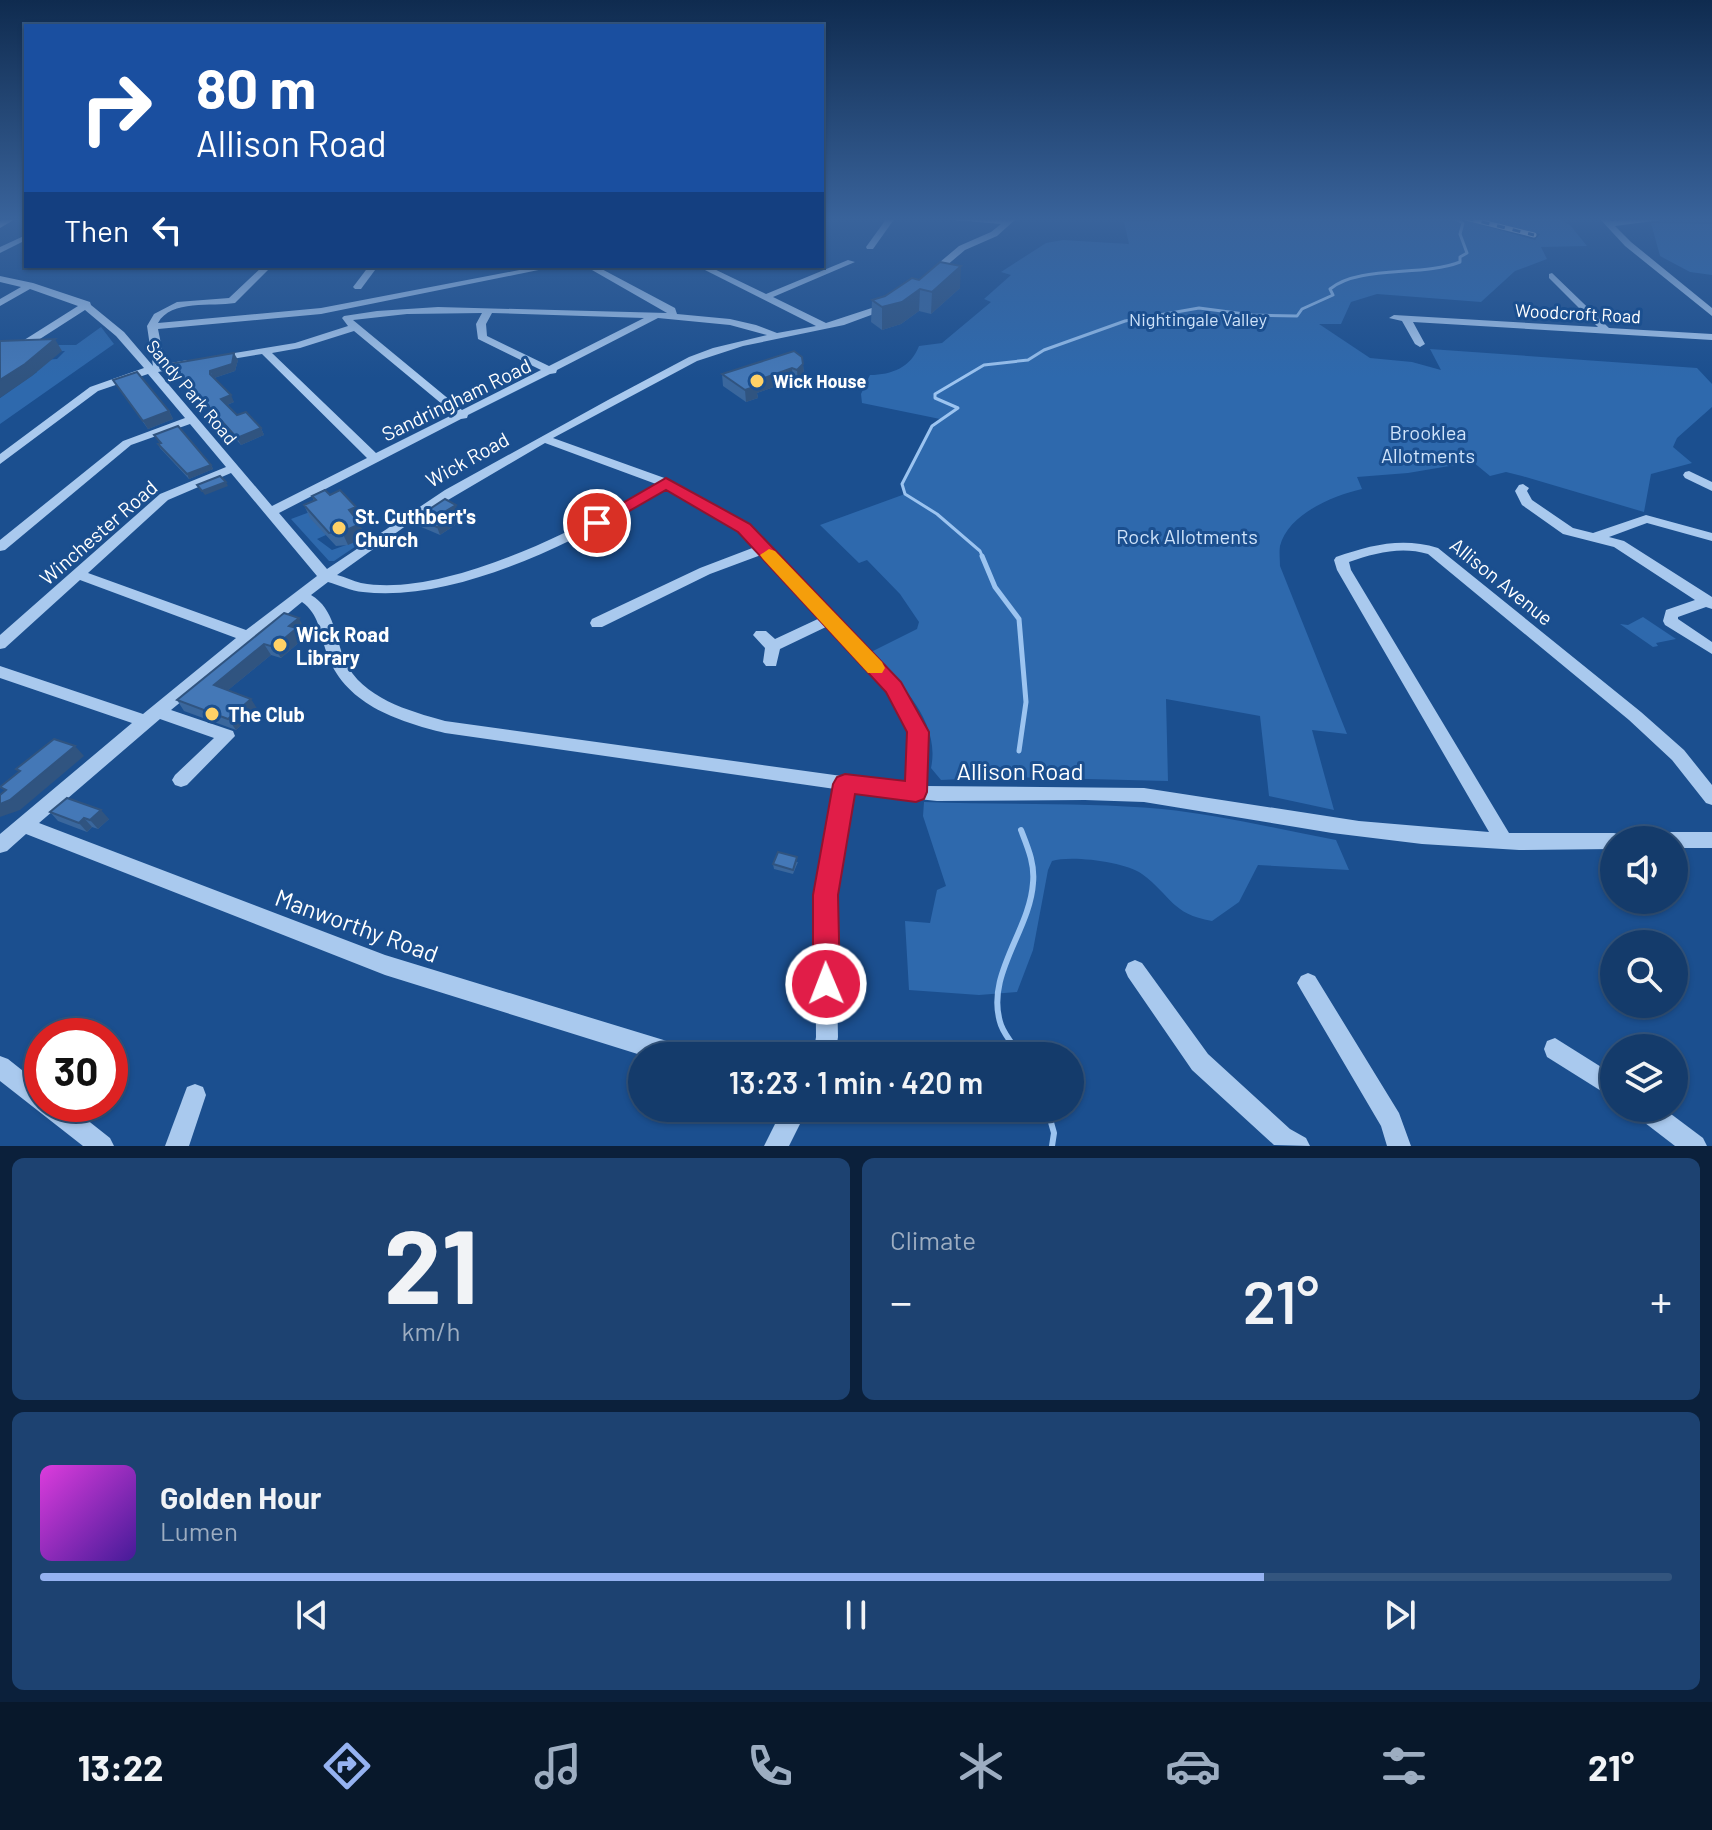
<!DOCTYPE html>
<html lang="en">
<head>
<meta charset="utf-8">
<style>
  :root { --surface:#143b6b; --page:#1d4271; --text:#f1f3f6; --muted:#9dadc1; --line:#33557e; --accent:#95b2f1 }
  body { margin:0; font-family:Barlow,sans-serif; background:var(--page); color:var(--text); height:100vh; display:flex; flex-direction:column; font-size:30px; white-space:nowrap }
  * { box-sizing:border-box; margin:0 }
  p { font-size:26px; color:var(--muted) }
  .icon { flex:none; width:44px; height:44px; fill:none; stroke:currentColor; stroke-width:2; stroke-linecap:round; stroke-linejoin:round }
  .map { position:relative; height:1146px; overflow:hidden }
  .panel { display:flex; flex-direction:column; gap:12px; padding:12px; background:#0b203b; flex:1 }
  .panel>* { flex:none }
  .hud { position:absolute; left:24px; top:24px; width:800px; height:244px; border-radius:0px; box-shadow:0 2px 6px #0004,0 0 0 2px var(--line); background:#1a4fa0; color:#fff; overflow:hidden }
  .buttons { position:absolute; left:1600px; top:826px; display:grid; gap:16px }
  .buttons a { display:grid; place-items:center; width:88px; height:88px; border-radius:50%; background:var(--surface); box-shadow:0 2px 6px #0004,0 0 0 2px var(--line); font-size:40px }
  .speed { position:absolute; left:24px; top:1018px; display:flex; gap:16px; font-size:40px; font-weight:700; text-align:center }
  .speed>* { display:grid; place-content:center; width:104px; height:104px; border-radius:50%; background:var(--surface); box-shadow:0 2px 6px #0004,0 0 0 2px var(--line); line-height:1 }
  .speed .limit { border:12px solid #d22; background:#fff; color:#111 }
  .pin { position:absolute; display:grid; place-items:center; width:68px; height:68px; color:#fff; margin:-34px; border:4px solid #fff; border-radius:50%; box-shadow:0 2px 8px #0007 }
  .me { position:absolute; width:88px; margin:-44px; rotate:359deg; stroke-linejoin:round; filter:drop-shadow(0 0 6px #0008) }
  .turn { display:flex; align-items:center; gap:28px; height:168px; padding:0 40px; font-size:36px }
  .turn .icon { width:104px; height:104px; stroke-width:2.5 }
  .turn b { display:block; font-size:56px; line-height:68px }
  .then { display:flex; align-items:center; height:76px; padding:0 40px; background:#0003; gap:16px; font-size:30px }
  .big { font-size:60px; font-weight:600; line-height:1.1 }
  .panel .widget { flex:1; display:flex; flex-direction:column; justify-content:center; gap:12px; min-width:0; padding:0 28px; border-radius:12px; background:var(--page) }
  .panel .dial { align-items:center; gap:0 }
  .dial b { font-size:104px; line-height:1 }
  .song { display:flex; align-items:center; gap:24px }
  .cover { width:96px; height:96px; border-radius:12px; background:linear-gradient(135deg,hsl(300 70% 55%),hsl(260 70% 35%)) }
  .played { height:8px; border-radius:4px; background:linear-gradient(90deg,var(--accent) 75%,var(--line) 75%) }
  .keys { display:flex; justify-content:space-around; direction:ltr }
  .heat { display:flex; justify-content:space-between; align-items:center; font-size:44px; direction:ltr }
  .panel .tiles { flex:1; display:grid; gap:12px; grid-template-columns:1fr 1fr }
  .widget:last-child { grid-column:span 2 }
  .trip { position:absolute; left:628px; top:1042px; width:456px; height:80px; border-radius:40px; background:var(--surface); box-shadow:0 2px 6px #0004,0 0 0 2px var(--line); font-weight:600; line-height:80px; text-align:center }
  .tabs { display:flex; height:128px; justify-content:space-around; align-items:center; background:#08182b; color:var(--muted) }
  .tabs .icon { width:56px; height:56px }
  .tabs .active { color:var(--accent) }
  .tabs b { font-size:36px; color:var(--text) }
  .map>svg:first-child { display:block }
  .green { fill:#2e69ad }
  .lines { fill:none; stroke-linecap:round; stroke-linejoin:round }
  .stream-far2 { stroke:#9cc4f0; stroke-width:3 }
  .stream-far1 { stroke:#9cc4f0; stroke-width:5 }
  .stream { stroke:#9cc4f0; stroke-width:6 }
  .minor { fill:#a9c9ee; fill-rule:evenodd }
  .major { fill:#f0f6ff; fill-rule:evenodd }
  .rail-casing { stroke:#fff; stroke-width:5 }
  .rail { stroke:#1b4f8f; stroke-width:3; stroke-dasharray:8; stroke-linecap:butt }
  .wall { fill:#3a679d }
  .shaded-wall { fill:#305480 }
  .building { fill:#4478b7; stroke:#305480; stroke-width:2 }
  .route { fill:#e11d48; stroke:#92132f; stroke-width:2 }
  .slow { fill:#f59e0b }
  .poi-dot { fill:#ffd166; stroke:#1b4f8f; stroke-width:3 }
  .labels { text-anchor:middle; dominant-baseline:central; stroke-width:6; stroke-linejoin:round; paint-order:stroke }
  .far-street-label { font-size:18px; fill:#fff; stroke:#1b4f8f }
  .far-park-label { font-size:18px; fill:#cfe3fa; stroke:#1b4f8f }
  .far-poi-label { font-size:18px; font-weight:bold; fill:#fff; stroke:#1b4f8f; text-anchor:start }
  .street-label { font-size:20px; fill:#fff; stroke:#1b4f8f }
  .park-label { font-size:20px; fill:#cfe3fa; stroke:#1b4f8f }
  .poi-label { font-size:20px; font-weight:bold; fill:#fff; stroke:#1b4f8f; text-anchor:start }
  .near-street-label { font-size:24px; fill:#fff; stroke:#1b4f8f }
</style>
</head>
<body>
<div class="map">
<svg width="1712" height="1146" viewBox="0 0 1712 1146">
  <rect width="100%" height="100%" fill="#1b4f8f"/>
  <g class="green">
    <path d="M 1178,218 L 1457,218 L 1535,240 L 1540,234 L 1477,218 L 1556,218 L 1570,225 L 1587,246 L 1541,247 L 1547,259 L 1515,271 L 1481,302 L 1377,294 L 1351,302 L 1341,324 L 1319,324 L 1370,358 L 1412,362 L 1441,370 L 1430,349 L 1697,368 L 1712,384 L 1712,407 L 1677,438 L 1673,447 L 1692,463 L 1651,474 L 1644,512 L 1522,476 L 1506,472 L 1490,476 L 1473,462 L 1408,473 L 1357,477 L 1362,489 C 1334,495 1288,514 1280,546 C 1279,552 1280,560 1280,566 L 1347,734 L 1312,730 L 1334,810 L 1269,796 L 1260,716 L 1166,699 L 1168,781 L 1003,777 L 941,780 L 931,768 C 941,721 900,683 871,652 L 917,629 L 919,622 L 900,594 L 867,560 L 859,563 L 820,525 L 905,494 L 902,484 C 915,466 923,429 940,419 L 862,403 L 861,394 L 870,375 C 892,375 911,367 919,346 L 942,343 L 991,302 L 984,299 L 1011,275 L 1001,272 L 1046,243 L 1063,240 L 1129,244 L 1124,222 L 1174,220 Z"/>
    <polygon points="1651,223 1712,224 1712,275 1690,272 1660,256"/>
    <polygon points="101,327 114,344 0,424 0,398 37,372 0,363 57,359 65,351 36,352 33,345 76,345"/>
    <polygon points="318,509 326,535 317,539 332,550 366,538 363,534 372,531 374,534 334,561 329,561 291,519"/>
    <polygon points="1643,617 1676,639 1656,643 1658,646 1653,647 1620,624 1628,625"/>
    <path d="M 924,802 C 1003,805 1083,802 1162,809 C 1220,815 1278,829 1336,840 L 1349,870 L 1258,865 L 1239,902 L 1212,921 C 1171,914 1172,896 1142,874 C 1126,862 1071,855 1052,861 L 1048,870 L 1033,950 L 1017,992 L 979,995 L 909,990 L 905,921 L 930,923 L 937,890 L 946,886 L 923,816 Z"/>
  </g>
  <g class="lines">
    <path class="stream-far2" d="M 983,558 L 980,551 L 937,514 L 905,494 L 902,484 L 932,426 L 958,408 L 935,398 L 935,394 L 984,365 L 1028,360 L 1044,350 L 1125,321 L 1199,308 L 1252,315 L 1297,316 L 1302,309 L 1333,295 L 1330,289 C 1359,265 1422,277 1460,262 L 1460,257 L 1467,253 L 1460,234 L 1463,223 L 1454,218"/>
    <polyline class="stream-far1" points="982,556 995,587 1019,619 1026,702 1019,751"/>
    <g class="stream">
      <path d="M 1021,830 C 1028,848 1035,864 1033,883 C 1030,931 984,976 1001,1025 C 1005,1036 1014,1046 1021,1056"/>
      <polyline points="1047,1108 1054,1133 1052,1146"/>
    </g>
    <g class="minor">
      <polygon points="887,218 895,218 873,249 867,249 866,247"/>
      <polygon points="950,218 1017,218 997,236 965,250 933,277 927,277 927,273 959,246 991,232 1001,224 954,220"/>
      <polygon points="1599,218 1607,218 1611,221 1665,218 1661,220 1615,226 1631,242 1712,308 1712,316 1625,246"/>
      <polygon points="26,235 26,240 0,253 0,247"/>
      <path d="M 848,260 L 855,262 L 773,297 L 826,323 L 887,303 L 890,304 L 890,308 L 844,325 L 743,346 L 697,361 L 553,438 L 670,480 L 749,525 L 900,683 L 926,732 L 925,786 L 1144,788 L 1359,821 L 1489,832 L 1337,570 L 1334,560 L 1336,557 C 1371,545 1402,537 1438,548 L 1641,712 L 1684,750 L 1712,785 L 1712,805 L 1706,803 L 1672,760 L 1629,720 L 1428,554 C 1401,546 1375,553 1349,562 L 1351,570 L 1509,833 L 1614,833 L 1621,835 L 1623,840 L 1614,840 L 1614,849 L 1519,850 L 1422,844 L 1332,833 L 1144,802 L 1085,800 L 937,801 L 853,792 L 835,895 L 838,1037 L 835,1056 L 813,1056 L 816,1037 L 815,895 L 835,789 L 445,733 C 397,721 343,704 326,651 C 320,633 319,614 302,602 L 171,710 L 233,731 L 235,736 L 187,785 L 181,787 L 175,785 L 172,780 L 175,775 L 214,738 L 160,719 L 39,823 L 385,955 L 680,1045 L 688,1048 L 691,1056 L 644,1056 L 385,975 L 26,834 L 7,851 L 0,853 L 0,834 L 132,723 L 0,678 L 0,666 L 143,714 L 236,638 L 80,580 L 5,648 L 0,649 L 0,635 L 160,494 L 226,467 L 190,424 L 131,445 L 5,550 L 0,551 L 0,540 L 123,441 L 185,418 L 148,374 L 98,391 L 0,464 L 0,454 L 90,387 L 144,368 L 116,336 L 85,310 L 29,346 L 21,346 L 21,342 L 78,306 L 30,289 L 0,306 L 0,299 L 21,287 L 0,282 L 0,276 L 33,283 L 90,302 L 91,305 L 124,332 L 153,366 L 147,326 L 154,314 L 177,302 L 229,298 L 263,266 L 272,266 L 235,303 C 212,307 171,299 158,323 L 321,308 L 540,266 L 558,266 L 321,314 L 158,329 L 165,364 L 188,360 L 193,363 L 188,366 L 158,372 L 272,506 L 367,458 L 262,354 L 220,361 L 216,360 L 216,356 L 295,343 L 348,326 L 342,318 L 344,316 L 377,311 L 438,307 L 667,313 L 585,266 L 596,266 L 675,308 L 677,314 L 730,319 L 756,325 L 777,333 L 816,326 L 697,266 L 708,266 L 766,294 ZM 482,313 L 476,324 L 478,339 L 541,370 L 462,410 L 353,320 L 407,314 ZM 492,313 L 644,318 L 549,366 L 487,336 L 486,324 ZM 658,318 L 730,325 L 767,335 L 713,348 L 689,357 L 608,400 L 445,490 L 327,569 L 279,513 L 461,419 L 467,418 L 468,415 L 550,374 L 556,373 L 557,370 ZM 354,331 L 454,414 L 376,453 L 272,353 L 300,348 ZM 545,443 L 656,484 C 585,526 445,599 361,583 C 353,581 345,577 337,575 L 414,520 ZM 231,473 L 317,576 L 246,630 L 88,573 L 168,500 ZM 666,488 L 739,531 L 755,547 L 700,568 L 592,619 L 590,623 L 592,627 L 602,627 L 710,574 L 761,555 L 820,618 L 775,639 L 766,631 L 756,631 L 753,635 L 765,648 L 763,662 L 766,666 L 776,666 L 780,649 L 828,626 L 888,691 L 910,732 L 907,785 L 445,721 C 409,711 362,698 345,661 C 335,638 335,609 311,595 L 328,582 C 339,585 351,591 363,592 C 461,603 584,537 666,488 Z"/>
      <polygon points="369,266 378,266 361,289 355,289 353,287"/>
      <polygon points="464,266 473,266 468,270"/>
      <polygon points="1552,273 1609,328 1712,334 1712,340 1413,322 1425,344 1420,347 1415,344 1402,321 1389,318 1394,315 1598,327 1549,278 1549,274"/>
      <polygon points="1689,471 1712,482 1712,491 1685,478 1683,475 1685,472"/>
      <polygon points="1523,484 1529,488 1527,491 1532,500 1573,528 1593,533 1646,515 1712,533 1712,541 1647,523 1609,537 1624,541 1712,597 1712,609 1706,607 1678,617 1678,619 1712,642 1712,654 1665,625 1663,621 1666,610 1695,600 1614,547 1563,534 1522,505 1515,491 1519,485"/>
      <polygon points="1634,832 1712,832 1712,848 1674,848 1674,840 1625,840 1627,834"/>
      <polygon points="1135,960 1142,963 1208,1054 1290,1129 1306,1138 1310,1146 1274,1145 1192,1070 1128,977 1125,970 1128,963"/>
      <polygon points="1308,973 1315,976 1399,1113 1411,1146 1387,1146 1381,1126 1301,990 1297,983 1301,976"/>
      <polygon points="1555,1038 1614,1075 1614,1099 1547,1057 1544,1049 1547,1041"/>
      <polygon points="0,1056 8,1059 42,1086 42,1104 67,1104 110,1138 114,1146 83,1146 0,1081"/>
      <polygon points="195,1084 203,1087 206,1095 189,1146 165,1146 187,1087"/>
      <polygon points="783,1108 808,1108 789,1146 764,1146"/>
      <polygon points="1632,1108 1663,1108 1703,1138 1707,1146 1675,1146 1636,1116"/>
    </g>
    <polygon class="major" points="5,218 17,218 0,228 0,221"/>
    <defs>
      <polyline id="rail" points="1466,218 1534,235"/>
    </defs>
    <use href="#rail" class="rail-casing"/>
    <use href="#rail" class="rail"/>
  </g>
  <g class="wall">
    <polygon points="912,278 960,288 931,314 919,311 901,324 882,330 871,322 872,300 885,296"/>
    <polygon points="238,360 235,371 214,378 234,402 227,405 237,415 261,428 264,435 241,445 174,371 170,364"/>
    <polygon points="803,364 804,376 798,382 793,380 757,393 758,398 746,402 723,386 722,374"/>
    <polygon points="113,380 169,411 173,419 148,429"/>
    <polygon points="154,435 211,465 213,469 189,479 160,448 158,444 160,443"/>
    <polygon points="330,495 362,520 358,521 365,537 348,545 336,546 310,518 304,505 314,501 312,496"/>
    <polygon points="459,512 455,515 458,523 440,535 419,526 416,518"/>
    <polygon points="284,613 304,629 299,633 303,639 281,658 271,655 228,690 258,710 236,730 184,711 177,700"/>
    <polygon points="50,812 109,819 98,829 92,827 87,832 58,821"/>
    <polygon points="798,862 793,874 774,869 773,864"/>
  </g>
  <g class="shaded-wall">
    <polygon points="961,266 960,288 931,314 932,292"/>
    <polygon points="920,289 919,311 901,324 882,330 882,307"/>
    <polygon points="55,339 62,351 32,376 0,398 0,380"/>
    <polygon points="234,353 238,360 235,371 214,378 210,371"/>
    <polygon points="803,364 804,376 798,382 797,370"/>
    <polygon points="792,368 793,380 757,393 758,398 746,402 745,390 753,382"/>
    <polygon points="231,395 234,402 224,406 221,399"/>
    <polygon points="169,411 173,419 148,429 143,421"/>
    <polygon points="261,428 264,435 241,445 237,438"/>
    <polygon points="211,465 213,469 189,479 187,474"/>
    <polygon points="226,482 228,486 205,495 202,491"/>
    <polygon points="456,505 459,512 455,515 458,523 440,535 437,527 446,511"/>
    <polygon points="356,507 362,520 355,523 349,510"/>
    <polygon points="360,524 365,537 348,545 342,532"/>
    <polygon points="299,618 304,629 299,633 303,639 281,658 274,647 289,626"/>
    <polygon points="264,644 271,655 221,696 214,685"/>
    <polygon points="251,699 258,710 236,730 228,719"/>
    <polygon points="75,746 84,756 20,810 0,817 0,804"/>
    <polygon points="101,810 109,819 98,829 90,820"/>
    <polygon points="84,818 92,827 87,832 79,823"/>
  </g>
  <g class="building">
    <polygon points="940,262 961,266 932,292 920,289 902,302 882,307 872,300 885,296 912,278 919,280"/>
    <polygon points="55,339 25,364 0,380 0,341"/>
    <polygon points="794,351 802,357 803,364 797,370 792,368 753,382 757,386 745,390 722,374"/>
    <polygon points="234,353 232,364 210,371 210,374 231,395 221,399 237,415 246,412 261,428 237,438 170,364"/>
    <polygon points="137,372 169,411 143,421 113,380"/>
    <polygon points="178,426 211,465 187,474 158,444 161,443 154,435"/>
    <polygon points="220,476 226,482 202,491 197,485"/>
    <polygon points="325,490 330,495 340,490 356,507 349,510 360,524 342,532 329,533 304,505 316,500 312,496"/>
    <polygon points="445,499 456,505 446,511 455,515 437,527 416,518"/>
    <polygon points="284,613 299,618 289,626 297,628 274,647 264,644 214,685 251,699 228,719 177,700"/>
    <polygon points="54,739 75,746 10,800 0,804 0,795 6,790 0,787 20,771 16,769"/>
    <polygon points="67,798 101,810 90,820 84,818 79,823 50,812"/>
    <polygon points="778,852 797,857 793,870 773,864"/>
  </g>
  <linearGradient id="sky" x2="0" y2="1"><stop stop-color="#0f2b4f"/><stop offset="0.58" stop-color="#39639b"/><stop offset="1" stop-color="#39639b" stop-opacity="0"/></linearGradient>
  <rect width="1712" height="378" fill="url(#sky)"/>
  <polygon class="route" points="666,478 750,524 901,682 929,732 927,792 924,799 916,802 855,794 838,895 840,984 836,993 826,997 817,993 813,984 813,895 833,784 837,777 845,774 905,781 907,732 886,692 738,532 666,490 603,526 597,528 588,523"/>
  <polygon class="slow" points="769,549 775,551 882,662 885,668 882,673 868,673 763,559 760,555"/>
  <g class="poi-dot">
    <circle cx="757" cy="381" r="8"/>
    <circle cx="339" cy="528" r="8"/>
    <circle cx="280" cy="645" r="8"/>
    <circle cx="212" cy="714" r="8"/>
  </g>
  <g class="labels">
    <g class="far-street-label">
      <text transform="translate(1578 313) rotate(3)">Woodcroft Road</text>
      <text transform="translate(192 392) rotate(50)">Sandy Park Road</text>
    </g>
    <g class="far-park-label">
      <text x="1198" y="319">Nightingale Valley</text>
    </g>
    <g class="far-poi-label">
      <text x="773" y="381">Wick House</text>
    </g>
    <g class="street-label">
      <text transform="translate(456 399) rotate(-26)">Sandringham Road</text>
      <text transform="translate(467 459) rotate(-29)">Wick Road</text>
      <text transform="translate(98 532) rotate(-41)">Winchester Road</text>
      <text transform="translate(1502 581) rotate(39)">Allison Avenue</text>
    </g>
    <g class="park-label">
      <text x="1428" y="432">Brooklea<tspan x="1428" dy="23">Allotments</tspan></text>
      <text x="1187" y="536">Rock Allotments</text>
    </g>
    <g class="poi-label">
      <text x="355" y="516">St. Cuthbert's<tspan x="355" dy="23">Church</tspan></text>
      <text x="296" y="634">Wick Road<tspan x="296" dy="23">Library</tspan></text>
      <text x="228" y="714">The Club</text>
    </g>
    <g class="near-street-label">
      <text x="1020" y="770">Allison Road</text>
      <text transform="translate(357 925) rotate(20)">Manworthy Road</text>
    </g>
  </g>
</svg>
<div class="buttons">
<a><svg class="icon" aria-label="sound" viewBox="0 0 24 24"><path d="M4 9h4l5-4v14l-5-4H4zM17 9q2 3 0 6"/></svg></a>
<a><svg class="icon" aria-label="search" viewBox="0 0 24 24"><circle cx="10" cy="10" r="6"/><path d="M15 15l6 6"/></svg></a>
<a><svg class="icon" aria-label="layers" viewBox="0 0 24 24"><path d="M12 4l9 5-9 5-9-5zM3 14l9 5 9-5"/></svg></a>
</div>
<div class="speed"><div class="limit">30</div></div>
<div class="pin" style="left:597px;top:523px;background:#d93025"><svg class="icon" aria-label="arrive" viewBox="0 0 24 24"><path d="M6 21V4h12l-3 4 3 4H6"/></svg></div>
<svg class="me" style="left:826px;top:984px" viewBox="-20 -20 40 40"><circle r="17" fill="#e11d48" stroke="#fff" stroke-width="3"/><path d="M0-11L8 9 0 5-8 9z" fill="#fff"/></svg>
<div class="trip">13:23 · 1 min · 420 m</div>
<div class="hud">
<div class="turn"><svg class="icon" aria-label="right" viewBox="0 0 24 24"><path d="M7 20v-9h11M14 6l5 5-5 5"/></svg><div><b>80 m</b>Allison Road</div></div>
<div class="then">Then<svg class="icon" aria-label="left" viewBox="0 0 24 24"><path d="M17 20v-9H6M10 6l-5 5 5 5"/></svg></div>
</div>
</div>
<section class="panel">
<div class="tiles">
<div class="widget dial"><b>21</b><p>km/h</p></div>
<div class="widget"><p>Climate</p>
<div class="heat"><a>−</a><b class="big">21°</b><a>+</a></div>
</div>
<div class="widget">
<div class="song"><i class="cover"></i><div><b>Golden Hour</b><p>Lumen</p></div></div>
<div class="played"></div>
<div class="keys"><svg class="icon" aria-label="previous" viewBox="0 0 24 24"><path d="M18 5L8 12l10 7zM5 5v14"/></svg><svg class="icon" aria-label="pause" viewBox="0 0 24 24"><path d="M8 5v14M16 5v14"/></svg><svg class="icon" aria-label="next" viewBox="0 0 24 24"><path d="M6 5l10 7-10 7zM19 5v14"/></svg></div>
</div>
</div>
</section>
<nav class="tabs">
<b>13:22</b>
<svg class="icon active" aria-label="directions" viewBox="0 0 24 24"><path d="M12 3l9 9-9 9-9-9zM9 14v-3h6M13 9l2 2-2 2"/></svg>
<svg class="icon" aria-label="music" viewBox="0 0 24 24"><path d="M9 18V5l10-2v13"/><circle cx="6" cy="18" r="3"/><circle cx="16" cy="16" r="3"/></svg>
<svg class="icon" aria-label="phone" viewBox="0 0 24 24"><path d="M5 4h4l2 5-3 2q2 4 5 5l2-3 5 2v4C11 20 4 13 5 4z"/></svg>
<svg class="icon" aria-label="climate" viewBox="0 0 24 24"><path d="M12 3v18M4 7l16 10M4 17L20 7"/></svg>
<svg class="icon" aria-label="car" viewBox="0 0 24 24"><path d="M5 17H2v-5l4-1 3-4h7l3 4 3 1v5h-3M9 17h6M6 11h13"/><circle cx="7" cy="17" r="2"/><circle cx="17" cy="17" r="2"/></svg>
<svg class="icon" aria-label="filters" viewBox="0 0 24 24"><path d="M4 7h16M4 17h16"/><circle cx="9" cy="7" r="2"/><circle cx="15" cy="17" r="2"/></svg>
<b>21°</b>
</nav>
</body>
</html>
